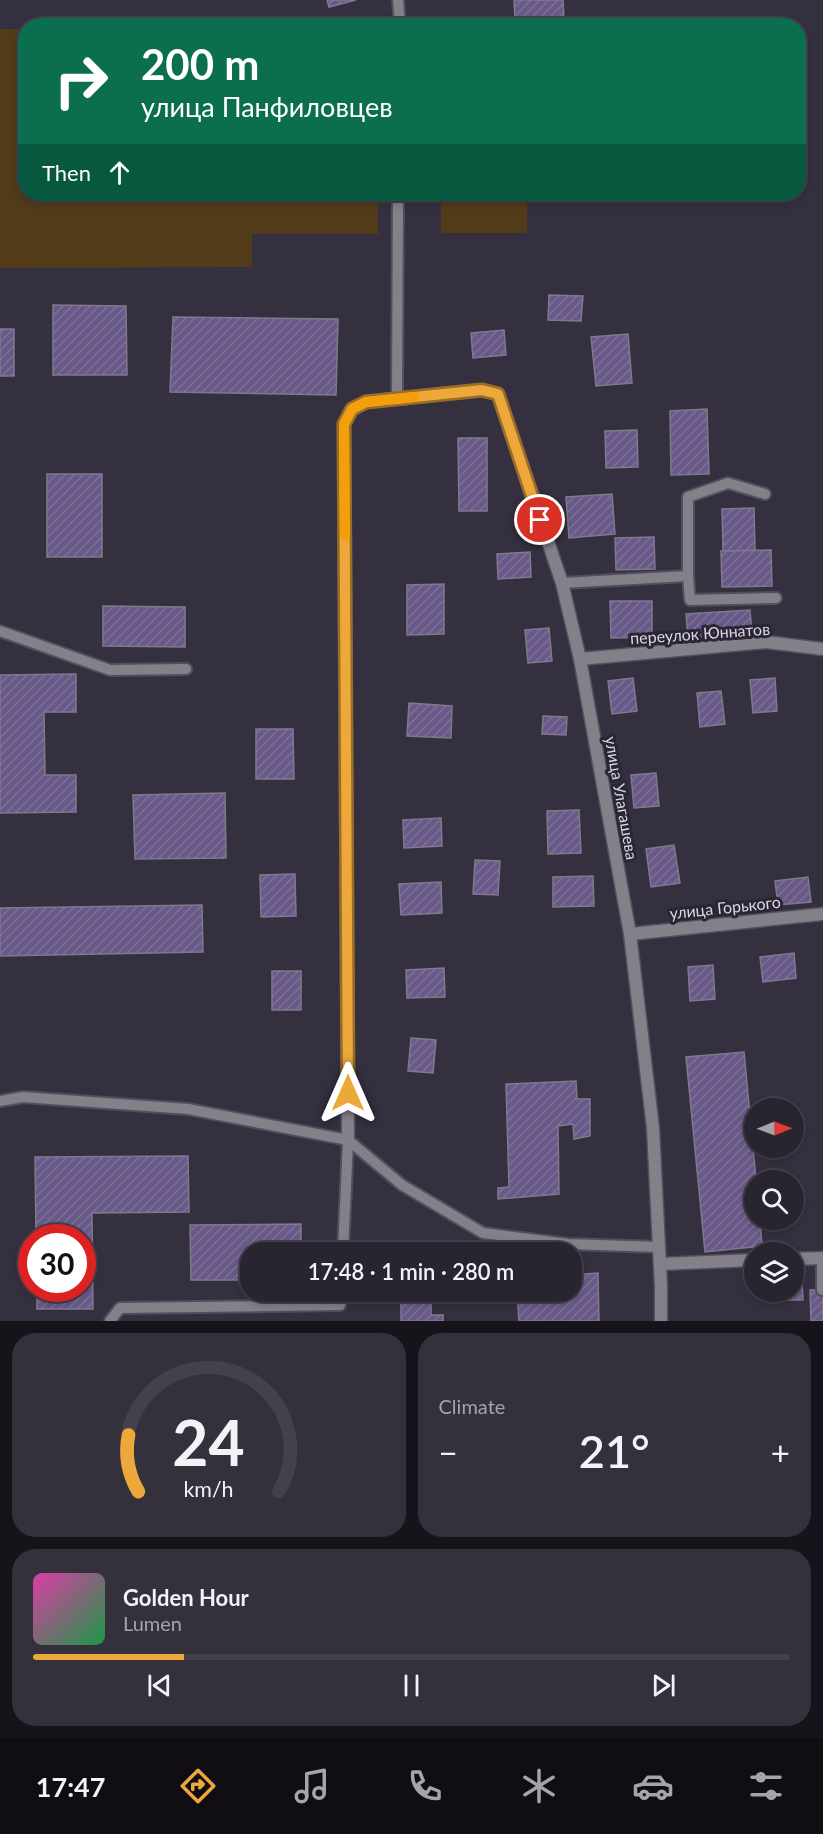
<!DOCTYPE html>
<html lang="en">
<head>
<meta charset="utf-8">
<style>
  :root { --surface:#282430; --page:#34303c; --text:#f1f3f6; --muted:#a5a4ab; --line:#44414c; --accent:#eda83b }
  body { margin:0; font-family:Lato,sans-serif; background:var(--page); color:var(--text); height:100vh; display:flex; flex-direction:column; font-size:22px; white-space:nowrap }
  * { box-sizing:border-box; margin:0 }
  p { font-size:20px; color:var(--muted) }
  .icon { flex:none; width:33px; height:33px; fill:none; stroke:currentColor; stroke-width:2; stroke-linecap:round; stroke-linejoin:round }
  .map { position:relative; height:1321px; overflow:hidden }
  .details { display:flex; flex-direction:column; gap:12px; padding:12px; background:#16141a; flex:1 }
  .details>* { flex:none }
  .guide { position:absolute; left:18px; top:18px; width:788px; height:183px; border-radius:24px; box-shadow:0 3px 9px #0003,0 0 0 2px var(--line); background:#0b6e4f; color:#fff; overflow:hidden }
  .needle { width:39px; rotate:89deg }
  .controls { position:absolute; left:744px; top:1098px; display:grid; gap:12px }
  .controls a { display:grid; place-items:center; width:60px; height:60px; border-radius:50%; background:var(--surface); box-shadow:0 3px 9px #0003,0 0 0 2px var(--line); font-size:30px }
  .speed { position:absolute; left:18px; top:1224px; display:flex; gap:12px; font-size:30px; font-weight:700; text-align:center }
  .speed>* { display:grid; place-content:center; width:78px; height:78px; border-radius:50%; background:var(--surface); box-shadow:0 3px 9px #0003,0 0 0 2px var(--line); line-height:1 }
  .speed .limit { border:9px solid #d22; background:#fff; color:#111 }
  .pin { position:absolute; display:grid; place-items:center; width:51px; height:51px; color:#fff; margin:-26px; border:3px solid #fff; border-radius:50%; box-shadow:0 2px 6px #0007 }
  .me { position:absolute; width:66px; margin:-33px; rotate:0deg; stroke-linejoin:round; filter:drop-shadow(0 0 4px #0008) }
  .turn { display:flex; align-items:center; gap:21px; height:126px; padding:0 24px; font-size:27px }
  .turn .icon { width:78px; height:78px; stroke-width:2.5 }
  .turn b { display:block; font-size:42px; line-height:51px }
  .then { display:flex; align-items:center; height:57px; padding:0 24px; background:#0003; gap:12px; font-size:22px }
  .big { font-size:45px; font-weight:600; line-height:1.1 }
  .details .widget { flex:1; display:flex; flex-direction:column; justify-content:center; gap:9px; min-width:0; padding:0 21px; border-radius:24px; background:var(--page) }
  .details .dial { align-items:center; gap:0 }
  .dial svg { height:156px; overflow:visible; fill:none; stroke:var(--line); stroke-width:7; stroke-linecap:round; text-anchor:middle }
  .dial text { fill:var(--text); stroke:none }
  .song { display:flex; align-items:center; gap:18px }
  .cover { width:72px; height:72px; border-radius:9px; background:linear-gradient(135deg,hsl(320 70% 55%),hsl(140 70% 35%)) }
  .played { height:6px; border-radius:3px; background:linear-gradient(90deg,var(--accent) 20%,var(--line) 20%) }
  .keys { display:flex; justify-content:space-around; direction:ltr }
  .heat { display:flex; justify-content:space-between; align-items:center; font-size:33px; direction:ltr }
  .details .tiles { flex:1; display:grid; gap:12px; grid-template-columns:1fr 1fr }
  .widget:last-child { grid-column:span 2 }
  .trip { position:absolute; left:240px; top:1242px; width:342px; height:60px; border-radius:24px; background:var(--surface); box-shadow:0 3px 9px #0003,0 0 0 2px var(--line); font-weight:600; line-height:60px; text-align:center }
  .tabs { display:flex; height:96px; justify-content:space-around; align-items:center; background:#100e13; color:var(--muted) }
  .tabs .icon { width:42px; height:42px }
  .tabs .active { color:var(--accent) }
  .tabs b { font-size:27px; color:var(--text) }
  .map>svg:first-child { display:block }
  .park { fill:#523b18 }
  .building { fill:url(#building-hatch); stroke:#7f798d; stroke-width:1.5 }
  .lines { fill:none; stroke-linecap:round; stroke-linejoin:round }
  .lane-casing { stroke:#534e5d; stroke-width:14 }
  .street-casing { stroke:#534e5d; stroke-width:15 }
  .lane { stroke:#838089; stroke-width:10 }
  .street { stroke:#838089; stroke-width:12 }
  .route-casing { stroke:#9a6d26; stroke-width:15 }
  .route { stroke:#eda83b; stroke-width:10 }
  .slow { stroke:#f59e0b; stroke-width:10 }
  .labels { text-anchor:middle; dominant-baseline:central; stroke-width:6; stroke-linejoin:round; paint-order:stroke }
  .street-label { font-size:16px; fill:#dad7e2; stroke:#2b2636 }
</style>
</head>
<body>
<div class="map">
<svg width="823" height="1321" viewBox="0 0 823 1321">
  <defs>
    <pattern id="building-hatch" width="6" height="6" patternUnits="userSpaceOnUse" patternTransform="scale(1.5)"><rect width="6" height="6" fill="#695988"/><path d="M-1 1l2-2M0 6l6-6M5 7l2-2" fill="none" stroke="#7e7098"/></pattern>
  </defs>
  <rect width="100%" height="100%" fill="#353040"/>
  <g class="park">
    <polygon points="0,29 25,29 26,194 378,194 378,234 252,234 252,267 0,268"/>
    <rect x="441" y="194" width="86" height="39"/>
  </g>
  <g class="building">
    <polygon points="327,0 356,0 329,7"/>
    <polygon points="514,0 563,0 564,18 515,20"/>
    <polygon points="549,295 583,296 581,321 548,320"/>
    <polygon points="53,305 126,306 127,375 53,375"/>
    <polygon points="173,317 338,319 336,395 170,392"/>
    <rect x="0" y="329" width="14" height="47"/>
    <polygon points="504,330 506,355 473,358 471,333"/>
    <polygon points="628,334 632,383 596,386 591,337"/>
    <polygon points="707,409 709,474 671,475 670,411"/>
    <polygon points="637,430 638,467 606,468 605,431"/>
    <polygon points="458,438 487,438 487,511 459,511"/>
    <rect x="47" y="474" width="55" height="83"/>
    <polygon points="612,494 615,534 569,538 566,497"/>
    <polygon points="754,508 755,550 723,551 722,509"/>
    <polygon points="654,537 655,569 616,570 615,538"/>
    <polygon points="771,550 772,586 722,587 721,551"/>
    <polygon points="530,552 531,577 498,579 497,554"/>
    <polygon points="444,584 444,634 407,635 407,585"/>
    <polygon points="610,601 652,601 652,637 611,638"/>
    <polygon points="103,606 185,607 185,647 103,646"/>
    <polygon points="750,610 752,634 688,638 686,614"/>
    <polygon points="549,628 552,661 528,663 525,630"/>
    <polygon points="76,674 76,712 44,712 45,775 76,775 76,812 0,813 0,675"/>
    <polygon points="633,678 637,711 612,714 608,681"/>
    <polygon points="775,678 777,711 753,713 750,680"/>
    <polygon points="721,691 725,724 700,727 697,693"/>
    <polygon points="409,703 452,706 451,738 407,736"/>
    <polygon points="543,716 567,717 566,735 542,734"/>
    <polygon points="256,729 293,729 294,779 256,779"/>
    <polygon points="656,773 659,806 634,808 631,775"/>
    <polygon points="225,793 226,858 135,859 133,795"/>
    <polygon points="579,810 581,853 548,854 547,811"/>
    <polygon points="441,818 442,846 404,848 403,820"/>
    <polygon points="674,845 680,883 651,887 646,849"/>
    <polygon points="475,860 500,861 498,895 473,894"/>
    <polygon points="295,874 296,916 261,917 260,875"/>
    <polygon points="593,876 594,906 553,907 553,877"/>
    <polygon points="808,877 811,902 778,905 775,881"/>
    <polygon points="441,882 442,913 401,915 399,884"/>
    <polygon points="202,905 203,952 0,956 0,908"/>
    <polygon points="794,953 796,978 763,982 760,957"/>
    <polygon points="713,965 715,999 690,1001 688,967"/>
    <polygon points="444,968 445,997 407,998 406,970"/>
    <rect x="272" y="971" width="29" height="39"/>
    <polygon points="411,1038 436,1040 433,1073 408,1071"/>
    <polygon points="744,1052 756,1180 754,1220 760,1220 762,1246 705,1252 686,1057"/>
    <polygon points="576,1081 577,1099 590,1099 590,1136 574,1139 573,1124 558,1126 559,1194 498,1199 498,1188 509,1187 506,1084"/>
    <polygon points="188,1156 189,1212 92,1213 93,1309 37,1309 37,1288 82,1288 82,1238 36,1238 35,1157"/>
    <polygon points="301,1224 301,1252 250,1252 250,1280 191,1280 190,1225"/>
    <polygon points="598,1273 599,1321 519,1321 517,1292 572,1292 572,1275"/>
    <polygon points="794,1283 802,1283 803,1300 768,1300 768,1292 794,1292"/>
    <polygon points="810,1290 823,1290 823,1321 811,1321"/>
    <polygon points="401,1292 431,1292 431,1315 443,1315 443,1321 401,1321"/>
  </g>
  <g class="lines">
    <defs>
      <g id="lane">
        <polyline points="398,0 400,26"/>
        <polyline points="397,399 398,194"/>
        <polyline points="765,494 728,483 688,497 688,576 690,600 776,598"/>
        <polyline points="562,583 688,576"/>
        <polyline points="0,631 110,670 186,669"/>
        <polyline points="0,1101 23,1097 188,1109 348,1140 402,1185 483,1233 568,1244 659,1247"/>
        <polyline points="343,1252 348,1140"/>
        <polyline points="822,1258 822,1290"/>
        <polyline points="110,1321 120,1308 340,1305 341,1292"/>
      </g>
      <g id="street">
        <polyline points="580,659 766,642 823,649"/>
        <polyline points="630,934 823,914"/>
        <polyline points="348,1140 344,424 352,409 366,402 482,390 498,394 562,583 580,659 630,934 653,1128 661,1287 661,1321"/>
        <polyline points="794,1259 823,1258"/>
        <polyline points="660,1264 754,1260"/>
      </g>
    </defs>
    <use href="#lane" class="lane-casing"/>
    <use href="#street" class="street-casing"/>
    <use href="#lane" class="lane"/>
    <use href="#street" class="street"/>
  </g>
  <g class="lines">
    <defs>
      <polyline id="route" points="348,1093 344,424 352,409 366,402 482,390 498,394 540,520"/>
    </defs>
    <use href="#route" class="route-casing"/>
    <use href="#route" class="route"/>
    <polyline class="slow" points="345,535 344,424 352,409 366,402 415,397"/>
  </g>
  <g class="labels">
    <g class="street-label">
      <text transform="translate(700 633) rotate(-4)">переулок Юннатов</text>
      <text transform="translate(622 798) rotate(80)">улица Улагашева</text>
      <text transform="translate(725 907) rotate(-6)">улица Горького</text>
    </g>
  </g>
</svg>
<div class="controls">
<a><svg class="needle" viewBox="-14 -14 28 28"><path d="M0-13l5 13h-10z" fill="#e53935"/><path d="M0 13l5-13h-10z" fill="#a5a4ab"/></svg></a>
<a><svg class="icon" aria-label="search" viewBox="0 0 24 24"><circle cx="10" cy="10" r="6"/><path d="M15 15l6 6"/></svg></a>
<a><svg class="icon" aria-label="layers" viewBox="0 0 24 24"><path d="M12 4l9 5-9 5-9-5zM3 14l9 5 9-5"/></svg></a>
</div>
<div class="speed"><div class="limit">30</div></div>
<div class="pin" style="left:540px;top:520px;background:#d93025"><svg class="icon" aria-label="arrive" viewBox="0 0 24 24"><path d="M6 21V4h12l-3 4 3 4H6"/></svg></div>
<svg class="me" style="left:348px;top:1093px" viewBox="-20 -20 40 40"><path d="M0-17L14 15 0 8-14 15z" fill="#eda83b" stroke="#fff" stroke-width="4"/></svg>
<div class="trip">17:48 · 1 min · 280 m</div>
<div class="guide">
<div class="turn"><svg class="icon" aria-label="right" viewBox="0 0 24 24"><path d="M7 20v-9h11M14 6l5 5-5 5"/></svg><div><b>200 m</b>улица Панфиловцев</div></div>
<div class="then">Then<svg class="icon" aria-label="ahead" viewBox="0 0 24 24"><path d="M12 20V5M6 11l6-6 6 6"/></svg></div>
</div>
</div>
<section class="details">
<div class="tiles">
<div class="widget dial"><svg viewBox="0 0 100 80">
<path d="M14 69A42 42 0 1 1 86 69"/>
<path d="M14 69A42 42 0 0 1 9 40" stroke="#eda83b"/>
<text x="50" y="56" font-size="32" font-weight="700">24</text>
<text x="50" y="72" font-size="11">km/h</text>
</svg></div>
<div class="widget"><p>Climate</p>
<div class="heat"><a>−</a><b class="big">21°</b><a>+</a></div>
</div>
<div class="widget">
<div class="song"><i class="cover"></i><div><b>Golden Hour</b><p>Lumen</p></div></div>
<div class="played"></div>
<div class="keys"><svg class="icon" aria-label="previous" viewBox="0 0 24 24"><path d="M18 5L8 12l10 7zM5 5v14"/></svg><svg class="icon" aria-label="pause" viewBox="0 0 24 24"><path d="M8 5v14M16 5v14"/></svg><svg class="icon" aria-label="next" viewBox="0 0 24 24"><path d="M6 5l10 7-10 7zM19 5v14"/></svg></div>
</div>
</div>
</section>
<nav class="tabs">
<b>17:47</b>
<svg class="icon active" aria-label="directions" viewBox="0 0 24 24"><path d="M12 3l9 9-9 9-9-9zM9 14v-3h6M13 9l2 2-2 2"/></svg>
<svg class="icon" aria-label="music" viewBox="0 0 24 24"><path d="M9 18V5l10-2v13"/><circle cx="6" cy="18" r="3"/><circle cx="16" cy="16" r="3"/></svg>
<svg class="icon" aria-label="phone" viewBox="0 0 24 24"><path d="M5 4h4l2 5-3 2q2 4 5 5l2-3 5 2v4C11 20 4 13 5 4z"/></svg>
<svg class="icon" aria-label="climate" viewBox="0 0 24 24"><path d="M12 3v18M4 7l16 10M4 17L20 7"/></svg>
<svg class="icon" aria-label="car" viewBox="0 0 24 24"><path d="M5 17H2v-5l4-1 3-4h7l3 4 3 1v5h-3M9 17h6M6 11h13"/><circle cx="7" cy="17" r="2"/><circle cx="17" cy="17" r="2"/></svg>
<svg class="icon" aria-label="filters" viewBox="0 0 24 24"><path d="M4 7h16M4 17h16"/><circle cx="9" cy="7" r="2"/><circle cx="15" cy="17" r="2"/></svg>
</nav>
</body>
</html>
